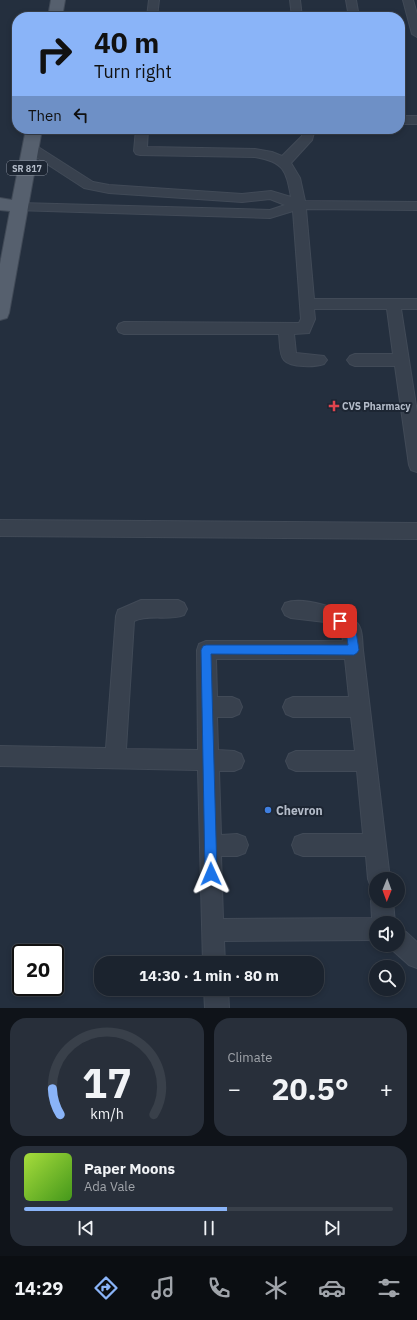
<!DOCTYPE html>
<html lang="en">
<head>
<meta charset="utf-8">
<style>
  :root { --surface:#1b232e; --page:#282f3a; --text:#f1f3f6; --muted:#a0a4aa; --line:#39404a; --accent:#8ab4f8 }
  body { margin:0; font-family:"IBM Plex Sans",sans-serif; background:var(--page); color:var(--text); height:100vh; display:flex; flex-direction:column; font-size:15px; white-space:nowrap }
  * { box-sizing:border-box; margin:0 }
  p { font-size:13px; color:var(--muted) }
  .icon { flex:none; width:22px; height:22px; fill:none; stroke:currentColor; stroke-width:2; stroke-linecap:round; stroke-linejoin:round }
  .map { position:relative; height:1008px; overflow:hidden }
  .drawer { display:flex; flex-direction:column; gap:10px; padding:10px; background:#0f1319; flex:1 }
  .drawer>* { flex:none }
  .hud { position:absolute; left:12px; top:12px; width:393px; height:122px; border-radius:16px; box-shadow:0 2px 6px #0003,0 0 0 1px var(--line); background:#8ab4f8; color:#111; overflow:hidden }
  .needle { width:26px; rotate:181deg }
  .buttons { position:absolute; left:369px; top:872px; display:grid; gap:8px }
  .buttons a { display:grid; place-items:center; width:36px; height:36px; border-radius:50%; background:var(--surface); box-shadow:0 2px 6px #0003,0 0 0 1px var(--line); font-size:20px }
  .speed { position:absolute; left:12px; top:944px; display:flex; gap:8px; font-size:20px; font-weight:700; text-align:center }
  .speed>* { display:grid; place-content:center; width:52px; height:52px; border-radius:50%; background:var(--surface); box-shadow:0 2px 6px #0003,0 0 0 1px var(--line); line-height:1 }
  .speed .limit { border:2px solid #111; border-radius:6px; background:#fff; color:#111 }
  .pin { position:absolute; display:grid; place-items:center; width:34px; height:34px; color:#fff; margin:-17px; border-radius:8px; box-shadow:0 2px 6px #0006 }
  .me { position:absolute; width:44px; margin:-22px; rotate:359deg; stroke-linejoin:round; filter:drop-shadow(0 0 3px #0008) }
  .turn { display:flex; align-items:center; gap:14px; height:84px; padding:0 16px; font-size:18px }
  .turn .icon { width:52px; height:52px; stroke-width:2.5 }
  .turn b { display:block; font-size:28px; line-height:34px }
  .then { display:flex; align-items:center; height:38px; padding:0 16px; background:#0003; gap:8px; font-size:15px }
  .big { font-size:30px; font-weight:700; line-height:1.1 }
  .drawer .card { flex:1; display:flex; flex-direction:column; justify-content:center; gap:6px; min-width:0; padding:0 14px; border-radius:16px; background:var(--page) }
  .drawer .dial { align-items:center; gap:0 }
  .dial svg { height:104px; overflow:visible; fill:none; stroke:var(--line); stroke-width:7; stroke-linecap:round; text-anchor:middle }
  .dial text { fill:var(--text); stroke:none }
  .song { display:flex; align-items:center; gap:12px }
  .cover { width:48px; height:48px; border-radius:6px; background:linear-gradient(135deg,hsl(80 70% 55%),hsl(100 70% 35%)) }
  .played { height:4px; border-radius:2px; background:linear-gradient(90deg,var(--accent) 55%,var(--line) 55%) }
  .keys { display:flex; justify-content:space-around; direction:ltr }
  .heat { display:flex; justify-content:space-between; align-items:center; font-size:22px; direction:ltr }
  .drawer .tiles { flex:1; display:grid; gap:10px; grid-template-columns:1fr 1fr }
  .card:last-child { grid-column:span 2 }
  .trip { position:absolute; left:94px; top:956px; width:230px; height:40px; border-radius:16px; background:var(--surface); box-shadow:0 2px 6px #0003,0 0 0 1px var(--line); font-weight:700; line-height:40px; text-align:center }
  .menu { display:flex; height:64px; justify-content:space-around; align-items:center; background:#0b0e12; color:var(--muted) }
  .menu .icon { width:28px; height:28px }
  .menu .active { color:var(--accent) }
  .menu b { font-size:18px; color:var(--text) }
  .map>svg:first-child { display:block }
  .lines { fill:none; stroke-linecap:round; stroke-linejoin:round }
  .lane-casing { stroke:#414a57; stroke-width:2 }
  .primary-casing { stroke:#414a57; stroke-width:2 }
  .lane { fill:#38414e; fill-rule:evenodd }
  .primary { fill:#56606e; fill-rule:evenodd }
  .route { fill:#1a73e8; stroke:#114b97 }
  .health-dot { fill:#e0444e; stroke:#1d2633; stroke-width:1.5 }
  .shop-dot { fill:#3f7fe0; stroke:#1d2633; stroke-width:1.5 }
  .labels { text-anchor:middle; dominant-baseline:central; stroke-width:4; stroke-linejoin:round; paint-order:stroke }
  .shield { fill:#1d2633; stroke:#878f9c; stroke-width:1 }
  .shield-label { font-size:9px; font-weight:bold; fill:#b4bcc9 }
  .poi-label { font-size:10px; font-weight:bold; fill:#b4bcc9; stroke:#1d2633; text-anchor:start }
  .near-poi-label { font-size:12px; font-weight:bold; fill:#b4bcc9; stroke:#1d2633; text-anchor:start }
</style>
</head>
<body>
<div class="map">
<svg width="417" height="1008" viewBox="0 0 417 1008">
  <rect width="100%" height="100%" fill="#242f3e"/>
  <g class="lines">
    <defs>
      <g id="lane">
        <polygon points="149,0 159,0 157,17 147,17"/>
        <polygon points="290,0 300,0 302,17 292,17"/>
        <polygon points="346,0 356,0 359,17 349,17"/>
        <polygon points="403,0 413,0 417,14 417,37 412,34"/>
        <rect x="400" y="116" width="17" height="8"/>
        <path d="M 136,129 L 148,129 L 147,147 L 255,149 L 272,152 L 282,156 L 302,136 L 303,129 L 315,129 L 312,140 L 291,163 L 300,178 L 305,201 L 417,202 L 417,210 L 306,209 L 314,299 L 417,299 L 417,309 L 401,309 L 417,412 L 417,472 L 411,470 L 409,465 L 395,366 L 355,366 L 350,364 L 347,360 L 350,356 L 355,354 L 393,354 L 387,309 L 314,309 L 315,319 L 309,333 L 294,334 L 296,353 L 324,356 L 327,360 L 324,364 C 315,367 291,368 284,360 C 279,355 280,341 279,334 L 124,334 L 119,332 L 117,328 L 119,324 L 124,322 L 299,323 L 301,319 L 293,211 L 270,218 L 15,210 L 13,207 L 15,204 L 20,203 L 270,210 L 285,205 L 270,199 L 242,202 L 109,193 L 84,188 L 27,151 L 25,148 L 27,145 L 35,145 L 93,182 L 109,185 L 242,194 L 271,191 L 291,197 C 286,170 284,162 255,157 L 140,155 L 136,154 L 134,151 Z"/>
        <polygon points="0,520 417,523 417,539 0,536"/>
        <path d="M 141,600 L 178,600 L 184,603 L 187,609 L 184,615 C 168,621 150,614 134,621 L 126,749 L 198,750 L 197,650 L 199,644 L 206,641 L 343,641 L 342,634 L 325,622 L 291,618 L 285,615 L 282,609 L 285,603 C 302,596 345,608 357,623 C 363,629 362,642 363,650 L 390,879 L 376,879 L 376,889 L 371,887 L 368,879 L 366,856 L 303,856 L 295,853 L 292,845 L 295,837 L 303,834 L 363,834 L 357,771 L 296,771 L 289,768 L 286,761 L 289,754 L 296,751 L 355,751 L 351,717 L 293,717 L 286,714 L 283,707 L 286,700 L 293,697 L 349,697 L 345,659 L 216,659 L 217,697 L 232,697 L 239,700 L 242,707 L 239,714 L 232,717 L 217,717 L 218,750 L 234,751 L 241,754 L 244,761 L 241,768 L 234,771 L 219,771 L 221,835 L 237,834 L 245,837 L 248,845 L 245,853 L 237,856 L 221,856 L 223,919 L 372,918 L 371,901 L 376,892 L 376,901 L 393,901 L 395,923 L 376,923 L 376,940 L 224,941 L 225,963 L 203,963 L 198,770 L 0,766 L 0,746 L 106,748 L 116,616 L 118,610 Z"/>
        <polygon points="398,929 406,932 417,942 417,968 409,965 390,948 389,945 398,945"/>
        <polygon points="204,989 228,989 229,1008 205,1008"/>
      </g>
      <g id="primary">
        <polygon points="51,0 65,0 62,17 48,17"/>
        <polygon points="26,129 42,129 9,313 7,318 0,320 0,264 10,211 0,210 0,198 12,200"/>
      </g>
    </defs>
    <use href="#lane" class="lane-casing"/>
    <use href="#primary" class="primary-casing"/>
    <use href="#lane" class="lane"/>
    <use href="#primary" class="primary"/>
  </g>
  <polygon class="route" points="340,617 355,625 359,650 357,653 354,655 211,654 217,874 215,878 211,880 207,878 205,874 201,650 203,646 206,645 348,645 346,631 337,625 335,621 337,618"/>
  <path class="health-dot" d="M332 400h4v4h4v4h-4v4h-4v-4h-4v-4h4z"/>
  <circle class="shop-dot" cx="268" cy="810" r="4"/>
  <g class="labels">
    <rect class="shield" x="7" y="161" width="40" height="14" rx="3"/>
    <g class="shield-label">
      <text x="27" y="168">SR 817</text>
    </g>
    <g class="poi-label">
      <text x="342" y="406">CVS Pharmacy</text>
    </g>
    <g class="near-poi-label">
      <text x="276" y="810">Chevron</text>
    </g>
  </g>
</svg>
<div class="buttons">
<a><svg class="needle" viewBox="-14 -14 28 28"><path d="M0-13l5 13h-10z" fill="#e53935"/><path d="M0 13l5-13h-10z" fill="#a0a4aa"/></svg></a>
<a><svg class="icon" aria-label="sound" viewBox="0 0 24 24"><path d="M4 9h4l5-4v14l-5-4H4zM17 9q2 3 0 6"/></svg></a>
<a><svg class="icon" aria-label="search" viewBox="0 0 24 24"><circle cx="10" cy="10" r="6"/><path d="M15 15l6 6"/></svg></a>
</div>
<div class="speed"><div class="limit">20</div></div>
<div class="pin" style="left:340px;top:621px;background:#d93025"><svg class="icon" aria-label="arrive" viewBox="0 0 24 24"><path d="M6 21V4h12l-3 4 3 4H6"/></svg></div>
<svg class="me" style="left:211px;top:874px" viewBox="-20 -20 40 40"><path d="M0-17L14 15 0 8-14 15z" fill="#1a73e8" stroke="#fff" stroke-width="4"/></svg>
<div class="trip">14:30 · 1 min · 80 m</div>
<div class="hud">
<div class="turn"><svg class="icon" aria-label="right" viewBox="0 0 24 24"><path d="M7 20v-9h11M14 6l5 5-5 5"/></svg><div><b>40 m</b>Turn right</div></div>
<div class="then">Then<svg class="icon" aria-label="left" viewBox="0 0 24 24"><path d="M17 20v-9H6M10 6l-5 5 5 5"/></svg></div>
</div>
</div>
<section class="drawer">
<div class="tiles">
<div class="card dial"><svg viewBox="0 0 100 80">
<path d="M14 69A42 42 0 1 1 86 69"/>
<path d="M14 69A42 42 0 0 1 8 49" stroke="#8ab4f8"/>
<text x="50" y="56" font-size="32" font-weight="700">17</text>
<text x="50" y="72" font-size="11">km/h</text>
</svg></div>
<div class="card"><p>Climate</p>
<div class="heat"><a>−</a><b class="big">20.5°</b><a>+</a></div>
</div>
<div class="card">
<div class="song"><i class="cover"></i><div><b>Paper Moons</b><p>Ada Vale</p></div></div>
<div class="played"></div>
<div class="keys"><svg class="icon" aria-label="previous" viewBox="0 0 24 24"><path d="M18 5L8 12l10 7zM5 5v14"/></svg><svg class="icon" aria-label="pause" viewBox="0 0 24 24"><path d="M8 5v14M16 5v14"/></svg><svg class="icon" aria-label="next" viewBox="0 0 24 24"><path d="M6 5l10 7-10 7zM19 5v14"/></svg></div>
</div>
</div>
</section>
<nav class="menu">
<b>14:29</b>
<svg class="icon active" aria-label="directions" viewBox="0 0 24 24"><path d="M12 3l9 9-9 9-9-9zM9 14v-3h6M13 9l2 2-2 2"/></svg>
<svg class="icon" aria-label="music" viewBox="0 0 24 24"><path d="M9 18V5l10-2v13"/><circle cx="6" cy="18" r="3"/><circle cx="16" cy="16" r="3"/></svg>
<svg class="icon" aria-label="phone" viewBox="0 0 24 24"><path d="M5 4h4l2 5-3 2q2 4 5 5l2-3 5 2v4C11 20 4 13 5 4z"/></svg>
<svg class="icon" aria-label="climate" viewBox="0 0 24 24"><path d="M12 3v18M4 7l16 10M4 17L20 7"/></svg>
<svg class="icon" aria-label="car" viewBox="0 0 24 24"><path d="M5 17H2v-5l4-1 3-4h7l3 4 3 1v5h-3M9 17h6M6 11h13"/><circle cx="7" cy="17" r="2"/><circle cx="17" cy="17" r="2"/></svg>
<svg class="icon" aria-label="filters" viewBox="0 0 24 24"><path d="M4 7h16M4 17h16"/><circle cx="9" cy="7" r="2"/><circle cx="15" cy="17" r="2"/></svg>
</nav>
</body>
</html>
